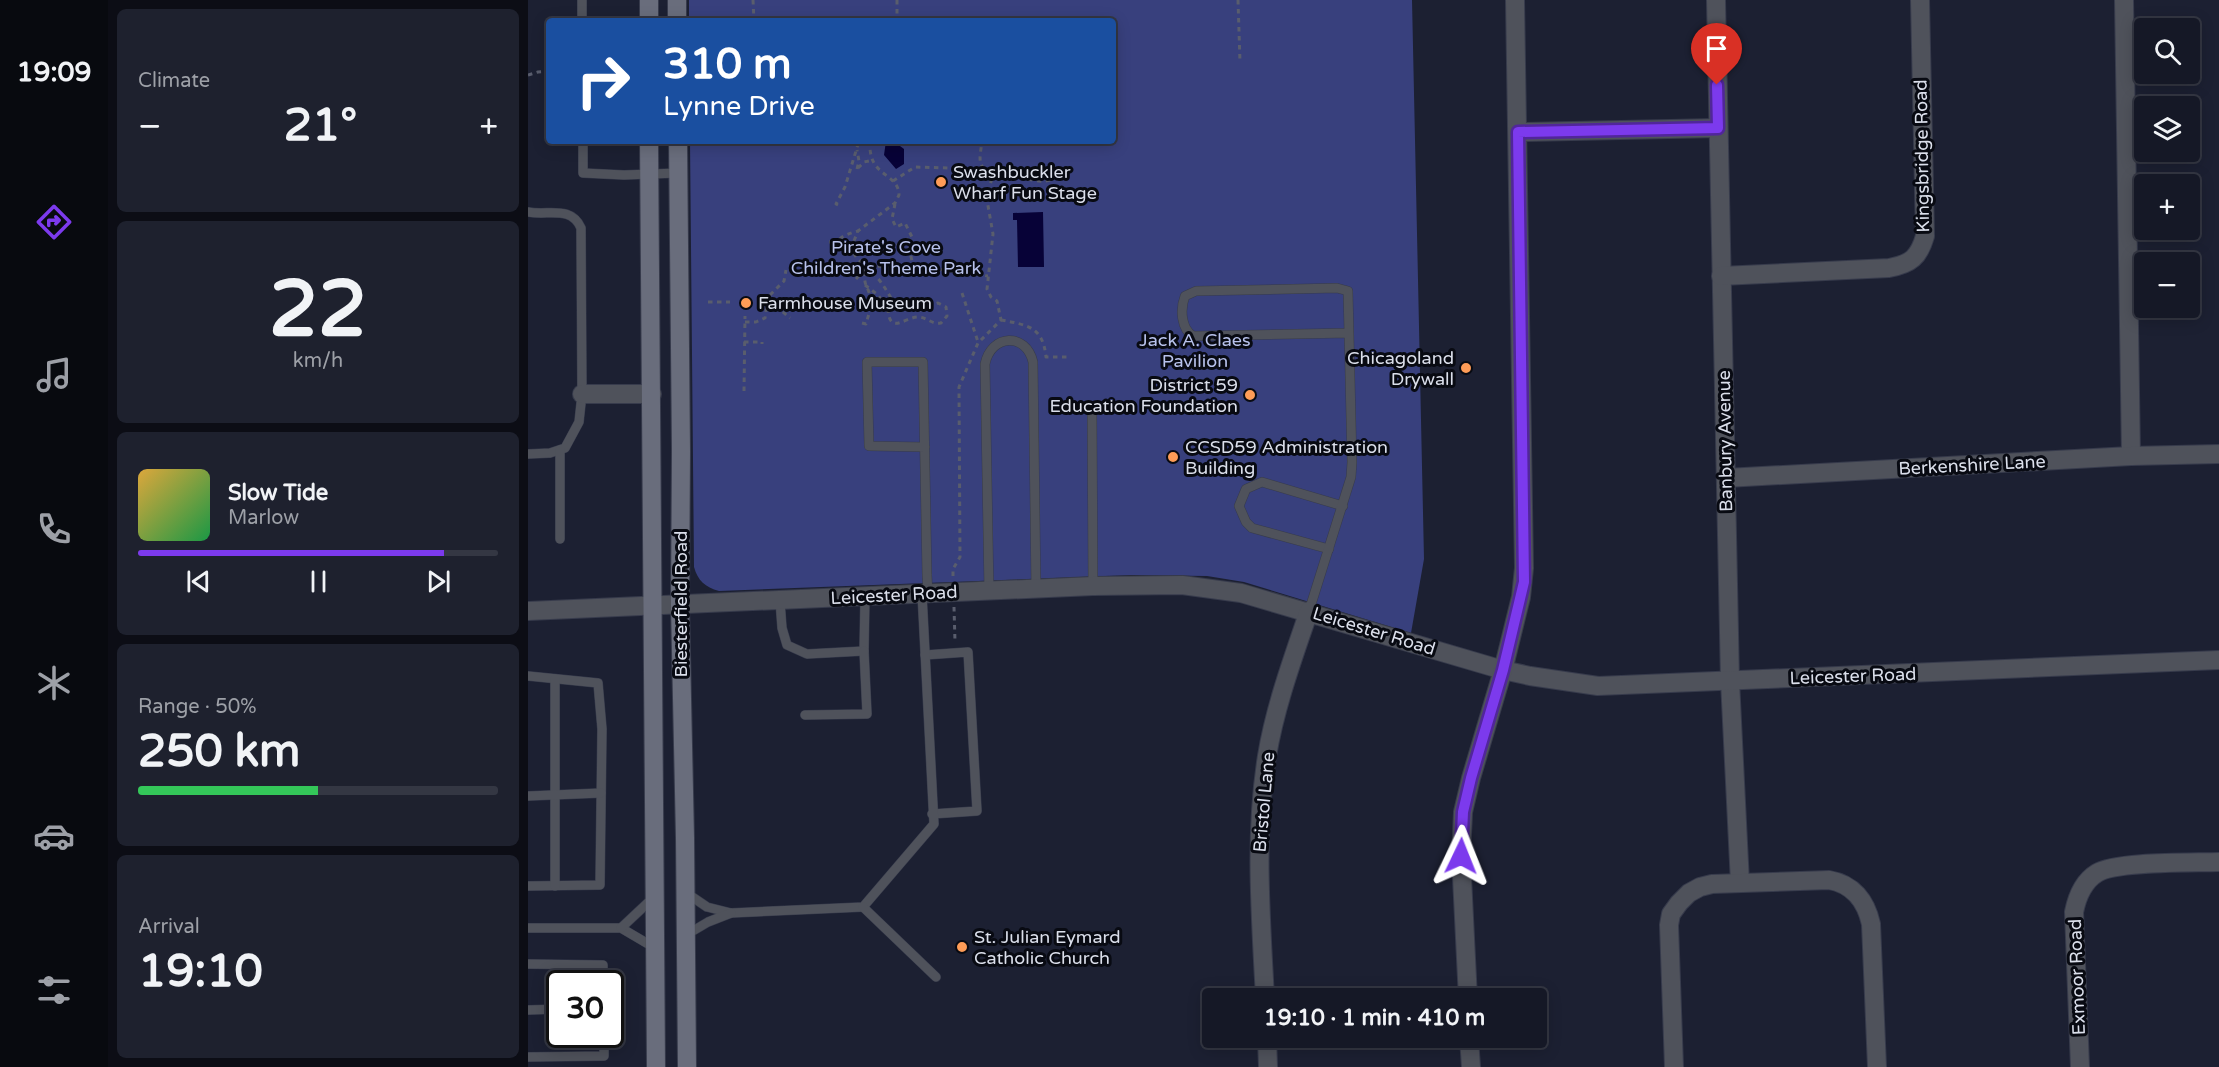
<!DOCTYPE html>
<html lang="en">
<head>
<meta charset="utf-8">
<style>
  :root { --surface:#151826; --page:#1e212e; --text:#f1f3f6; --muted:#9da0a7; --line:#343743; --accent:#7c3aed }
  body { margin:0; font-family:"Varela Round",sans-serif; background:var(--page); color:var(--text); height:100vh; display:flex; flex-direction:column; font-size:22px; white-space:nowrap }
  * { box-sizing:border-box; margin:0 }
  p { font-size:20px; color:var(--muted) }
  .icon { flex:none; width:33px; height:33px; fill:none; stroke:currentColor; stroke-width:2; stroke-linecap:round; stroke-linejoin:round }
  .map { position:relative; flex:1; overflow:hidden }
  .drawer { display:flex; flex-direction:column; gap:9px; padding:9px; background:#0c0d15; width:420px }
  .drawer>* { flex:none }
  .banner { position:absolute; left:18px; top:18px; width:570px; height:126px; border-radius:6px; box-shadow:0 3px 15px #0003,0 0 0 2px var(--line); background:#1a4fa0; color:#fff; overflow:hidden }
  .buttons { position:absolute; left:1606px; top:18px; display:grid; gap:12px }
  .buttons a { display:grid; place-items:center; width:66px; height:66px; border-radius:6px; background:var(--surface); box-shadow:0 3px 15px #0003,0 0 0 2px var(--line); font-size:30px }
  .speed { position:absolute; left:18px; top:970px; display:flex; gap:12px; font-size:30px; font-weight:700; text-align:center }
  .speed>* { display:grid; place-content:center; width:78px; height:78px; border-radius:50%; background:var(--surface); box-shadow:0 3px 15px #0003,0 0 0 2px var(--line); line-height:1 }
  .speed .limit { border:3px solid #111; border-radius:9px; background:#fff; color:#111 }
  .pin { position:absolute; display:grid; place-items:center; width:51px; height:51px; color:#fff; margin:-62px -26px; border-radius:50% 50% 50% 0; rotate:-45deg; box-shadow:0 0 6px #0007 }
  .pin .icon { rotate:45deg }
  .me { position:absolute; width:66px; margin:-33px; rotate:2deg; stroke-linejoin:round; filter:drop-shadow(0 0 4px #0008) }
  .turn { display:flex; align-items:center; gap:21px; height:126px; padding:0 18px; font-size:27px }
  .turn .icon { width:78px; height:78px; stroke-width:2.5 }
  .turn b { display:block; font-size:42px; line-height:51px }
  .big { font-size:45px; font-weight:800; line-height:1.1 }
  .drawer .widget { flex:1; display:flex; flex-direction:column; justify-content:center; gap:9px; min-width:0; padding:0 21px; border-radius:9px; background:var(--page) }
  .drawer .dial { align-items:center; gap:0 }
  .dial b { font-size:78px; line-height:1 }
  .song { display:flex; align-items:center; gap:18px }
  .cover { width:72px; height:72px; border-radius:9px; background:linear-gradient(135deg,hsl(40 70% 55%),hsl(140 70% 35%)) }
  .played { height:6px; border-radius:3px; background:linear-gradient(90deg,var(--accent) 85%,var(--line) 85%) }
  .keys { display:flex; justify-content:space-around; direction:ltr }
  .heat { display:flex; justify-content:space-between; align-items:center; font-size:33px; direction:ltr }
  .charge { height:9px; border-radius:4px; background:linear-gradient(90deg,#34c759 50%,var(--line) 0) }
  .trip { position:absolute; left:674px; top:988px; width:345px; height:60px; border-radius:6px; background:var(--surface); box-shadow:0 3px 15px #0003,0 0 0 2px var(--line); font-weight:800; line-height:60px; text-align:center }
  main { display:flex; flex:1; min-height:0 }
  .dock { display:flex; flex-direction:column; width:108px; justify-content:space-around; align-items:center; background:#080a0f; color:var(--muted) }
  .dock .icon { width:42px; height:42px }
  .dock .active { color:var(--accent) }
  .dock b { font-size:27px; color:var(--text) }
  .map>svg:first-child { display:block }
  .green { fill:#38407d }
  .water { fill:#070237 }
  .lines { fill:none; stroke-linecap:round; stroke-linejoin:round }
  .lane-casing { stroke:#373b4c; stroke-width:10 }
  .street-casing { stroke:#373b4c; stroke-width:20 }
  .secondary-casing { stroke:#373b4c; stroke-width:20 }
  .path { stroke:#595d6d; stroke-width:3; stroke-dasharray:4.5 4.5; stroke-linecap:butt }
  .lane { stroke:#4f525b; stroke-width:9 }
  .street { stroke:#4f525b; stroke-width:18 }
  .secondary { stroke:#696d7c; stroke-width:18 }
  .route-casing { stroke:#51269a; stroke-width:15 }
  .route { stroke:#7c3aed; stroke-width:10 }
  .poi-dot { fill:#fe9c57; stroke:#080a12; stroke-width:2 }
  .labels { text-anchor:middle; dominant-baseline:central; stroke-width:6; stroke-linejoin:round; paint-order:stroke }
  .street-label { font-size:18px; fill:#dbdfeb; stroke:#080a12 }
  .poi-label { font-size:18px; fill:#dbdfeb; stroke:#080a12; text-anchor:start }
  .park-label { font-size:18px; fill:#b8c2ec; stroke:#080a12 }
</style>
</head>
<body>
<main>
<nav class="dock">
<b>19:09</b>
<svg class="icon active" aria-label="directions" viewBox="0 0 24 24"><path d="M12 3l9 9-9 9-9-9zM9 14v-3h6M13 9l2 2-2 2"/></svg>
<svg class="icon" aria-label="music" viewBox="0 0 24 24"><path d="M9 18V5l10-2v13"/><circle cx="6" cy="18" r="3"/><circle cx="16" cy="16" r="3"/></svg>
<svg class="icon" aria-label="phone" viewBox="0 0 24 24"><path d="M5 4h4l2 5-3 2q2 4 5 5l2-3 5 2v4C11 20 4 13 5 4z"/></svg>
<svg class="icon" aria-label="climate" viewBox="0 0 24 24"><path d="M12 3v18M4 7l16 10M4 17L20 7"/></svg>
<svg class="icon" aria-label="car" viewBox="0 0 24 24"><path d="M5 17H2v-5l4-1 3-4h7l3 4 3 1v5h-3M9 17h6M6 11h13"/><circle cx="7" cy="17" r="2"/><circle cx="17" cy="17" r="2"/></svg>
<svg class="icon" aria-label="filters" viewBox="0 0 24 24"><path d="M4 7h16M4 17h16"/><circle cx="9" cy="7" r="2"/><circle cx="15" cy="17" r="2"/></svg>
</nav>
<section class="drawer">
<div class="widget"><p>Climate</p>
<div class="heat"><a>−</a><b class="big">21°</b><a>+</a></div>
</div>
<div class="widget dial"><b>22</b><p>km/h</p></div>
<div class="widget">
<div class="song"><i class="cover"></i><div><b>Slow Tide</b><p>Marlow</p></div></div>
<div class="played"></div>
<div class="keys"><svg class="icon" aria-label="previous" viewBox="0 0 24 24"><path d="M18 5L8 12l10 7zM5 5v14"/></svg><svg class="icon" aria-label="pause" viewBox="0 0 24 24"><path d="M8 5v14M16 5v14"/></svg><svg class="icon" aria-label="next" viewBox="0 0 24 24"><path d="M6 5l10 7-10 7zM19 5v14"/></svg></div>
</div>
<div class="widget"><p>Range · 50%</p><b class="big">250 km</b><div class="charge"></div></div>
<div class="widget"><p>Arrival</p><b class="big">19:10</b></div>
</section>
<div class="map">
<svg width="1691" height="1067" viewBox="0 0 1691 1067">
  <rect width="100%" height="100%" fill="#1c2032"/>
  <path class="green" d="M 161,0 L 884,0 L 896,559 L 883,633 L 716,582 L 679,576 L 603,575 L 191,591 C 177,587 170,581 166,567 L 162,141 L 585,141 L 585,21 L 161,21 Z"/>
  <g class="water">
    <polygon points="358,141 372,141 372,146 376,149 376,164 368,169 356,155"/>
    <polygon points="515,212 516,267 490,267 489,220 485,220 485,213"/>
  </g>
  <g class="lines">
    <defs>
      <g id="lane">
        <polyline points="54,0 54,21"/>
        <polyline points="55,141 55,173 96,175 150,173"/>
        <path d="M 0,212 C 20,216 43,205 53,228 L 54,394 L 51,422 L 37,448 L 22,453 L 0,454"/>
        <polyline points="564,411 565,586"/>
        <polyline points="397,447 341,446 339,362 395,362 399,575 400,594"/>
        <polyline points="32,450 32,539"/>
        <polyline points="801,549 724,528 718,522 711,506 718,489 734,482 815,506"/>
        <path d="M 461,591 L 457,364 C 463,334 498,332 505,362 L 508,589"/>
        <polyline points="252,601 254,628 259,645 279,654 336,651 337,597"/>
        <path d="M 781,611 L 823,477 L 824,462 L 820,291 L 809,288 L 668,291 L 657,296 C 652,309 653,329 665,336 L 821,333"/>
        <polyline points="397,655 440,652 449,811 404,814"/>
        <polyline points="0,676 70,683 74,729 72,885 0,886"/>
        <polyline points="27,679 27,886"/>
        <polyline points="277,715 339,714 336,651"/>
        <polyline points="0,796 73,793"/>
        <polyline points="157,892 179,907 203,913 335,907 406,824 394,594"/>
        <polyline points="335,907 408,977"/>
        <polyline points="0,928 93,928 127,948"/>
        <polyline points="93,928 126,897"/>
        <polyline points="158,935 180,922 203,913"/>
        <polyline points="0,964 75,965 75,984"/>
        <polyline points="0,1010 32,1009"/>
        <polyline points="0,1057 76,1056 76,1035"/>
      </g>
      <g id="street">
        <polyline points="1188,0 1202,681 1212,883"/>
        <polyline points="1596,0 1603,456"/>
        <polyline points="990,132 1190,128"/>
        <path d="M 1193,276 L 1361,268 C 1383,264 1391,257 1397,236 L 1392,0"/>
        <polyline points="54,394 124,394"/>
        <polyline points="1198,478 1603,456 1691,454"/>
        <polyline points="0,611 565,586 654,585 713,593 975,670 1002,676 1070,686 1691,660"/>
        <path d="M 737,999 C 733,918 726,837 739,756 C 747,707 765,658 781,611"/>
        <polyline points="940,999 933,857 935,812 943,778 975,670 993,597 996,568 987,0"/>
        <polyline points="739,1038 740,1067"/>
        <polyline points="941,1038 943,1067"/>
        <path d="M 1146,1067 L 1141,925 L 1143,914 L 1151,903 L 1161,893 L 1172,887 L 1184,884 L 1301,880 C 1325,884 1338,901 1343,924 L 1349,1067"/>
        <path d="M 1552,1067 L 1546,912 C 1549,897 1556,881 1569,873 C 1588,861 1665,863 1691,862"/>
      </g>
      <g id="secondary">
        <polyline points="121,0 121,21"/>
        <polyline points="149,0 149,21"/>
        <polyline points="121,141 128,1067"/>
        <polyline points="150,141 153,451 152,605 157,838 159,1067"/>
      </g>
    </defs>
    <use href="#lane" class="lane-casing"/>
    <use href="#street" class="street-casing"/>
    <use href="#secondary" class="secondary-casing"/>
    <g class="path">
      <polyline points="225,0 226,21"/>
      <polyline points="369,0 369,21"/>
      <polyline points="710,0 712,62"/>
      <polyline points="0,75 10,72 21,71"/>
      <path d="M 341,141 C 342,147 342,155 345,161 C 351,175 371,178 371,195 L 367,203 L 330,231 L 323,248 C 328,260 337,265 346,274 C 354,282 360,293 366,303"/>
      <polyline points="330,168 336,162 345,160"/>
      <polyline points="329,169 331,161 329,150"/>
      <path d="M 464,177 C 472,178 481,177 489,178 C 513,180 516,187 539,171"/>
      <polyline points="365,181 387,167 423,168"/>
      <polyline points="310,205 308,204 317,187 331,141"/>
      <polyline points="301,242 308,242 323,248"/>
      <polyline points="381,247 385,266"/>
      <polyline points="361,250 384,237 377,223 368,227 364,219 367,204"/>
      <path d="M 305,255 C 306,238 316,235 330,231"/>
      <path d="M 328,279 L 339,267 C 380,263 420,271 460,276"/>
      <polyline points="337,285 350,295 360,310"/>
      <polyline points="434,293 450,342"/>
      <polyline points="180,302 202,302"/>
      <path d="M 366,303 L 384,309 L 392,310 L 410,303 L 418,307 L 419,316 L 413,323 C 404,325 399,317 390,317 C 377,317 362,335 360,310 Z"/>
      <polyline points="233,305 276,306"/>
      <polyline points="248,306 262,318"/>
      <path d="M 473,320 C 500,325 515,327 518,357 L 542,357"/>
      <polyline points="217,322 228,322 237,318 240,297 256,281 258,270"/>
      <path d="M 334,323 L 338,324 C 340,316 344,307 343,299 C 340,285 334,285 338,269"/>
      <polyline points="216,342 234,342 234,344"/>
      <polyline points="216,391 217,316"/>
      <path d="M 425,576 L 425,569 L 432,557 L 431,387 L 450,343 L 473,320 L 469,301 L 463,297 L 459,289 L 465,234 L 459,200 L 464,177 C 448,164 452,159 454,141"/>
      <polyline points="426,607 427,642"/>
    </g>
    <use href="#lane" class="lane"/>
    <use href="#street" class="street"/>
    <use href="#secondary" class="secondary"/>
  </g>
  <g class="lines">
    <defs>
      <polyline id="route" points="933,856 935,812 943,778 975,670 996,582 990,132 1190,128 1189,85"/>
    </defs>
    <use href="#route" class="route-casing"/>
    <use href="#route" class="route"/>
  </g>
  <g class="poi-dot">
    <circle cx="413" cy="182" r="6"/>
    <circle cx="218" cy="303" r="6"/>
    <circle cx="938" cy="368" r="6"/>
    <circle cx="722" cy="395" r="6"/>
    <circle cx="645" cy="457" r="6"/>
    <circle cx="434" cy="947" r="6"/>
  </g>
  <g class="labels">
    <g class="street-label">
      <text transform="translate(1394 156) rotate(-91)">Kingsbridge Road</text>
      <text transform="translate(1197 441) rotate(-91)">Banbury Avenue</text>
      <text transform="translate(1444 465) rotate(-3)">Berkenshire Lane</text>
      <text transform="translate(366 595) rotate(-3)">Leicester Road</text>
      <text transform="translate(153 604) rotate(-90)">Biesterfield Road</text>
      <text transform="translate(846 631) rotate(17)">Leicester Road</text>
      <text transform="translate(1325 676) rotate(-2)">Leicester Road</text>
      <text transform="translate(736 802) rotate(-85)">Bristol Lane</text>
      <text transform="translate(1549 977) rotate(-92)">Exmoor Road</text>
    </g>
    <g class="poi-label">
      <text x="425" y="172">Swashbuckler<tspan x="425" dy="21">Wharf Fun Stage</tspan></text>
      <text x="230" y="303">Farmhouse Museum</text>
      <text x="926" y="358" text-anchor="end">Chicagoland<tspan x="926" dy="21">Drywall</tspan></text>
      <text x="710" y="385" text-anchor="end">District 59<tspan x="710" dy="21">Education Foundation</tspan></text>
      <text x="657" y="447">CCSD59 Administration<tspan x="657" dy="21">Building</tspan></text>
      <text x="446" y="937">St. Julian Eymard<tspan x="446" dy="21">Catholic Church</tspan></text>
    </g>
    <g class="park-label">
      <text x="358" y="247">Pirate's Cove<tspan x="358" dy="21">Children's Theme Park</tspan></text>
      <text x="667" y="340">Jack A. Claes<tspan x="667" dy="21">Pavilion</tspan></text>
    </g>
  </g>
</svg>
<div class="buttons">
<a><svg class="icon" aria-label="search" viewBox="0 0 24 24"><circle cx="10" cy="10" r="6"/><path d="M15 15l6 6"/></svg></a>
<a><svg class="icon" aria-label="layers" viewBox="0 0 24 24"><path d="M12 4l9 5-9 5-9-5zM3 14l9 5 9-5"/></svg></a>
<a>+</a>
<a>−</a>
</div>
<div class="speed"><div class="limit">30</div></div>
<div class="pin" style="left:1189px;top:85px;background:#d93025"><svg class="icon" aria-label="arrive" viewBox="0 0 24 24"><path d="M6 21V4h12l-3 4 3 4H6"/></svg></div>
<svg class="me" style="left:933px;top:856px" viewBox="-20 -20 40 40"><path d="M0-17L14 15 0 8-14 15z" fill="#7c3aed" stroke="#fff" stroke-width="4"/></svg>
<div class="trip">19:10 · 1 min · 410 m</div>
<div class="banner">
<div class="turn"><svg class="icon" aria-label="right" viewBox="0 0 24 24"><path d="M7 20v-9h11M14 6l5 5-5 5"/></svg><div><b>310 m</b>Lynne Drive</div></div>
</div>
</div>
</main>
</body>
</html>
